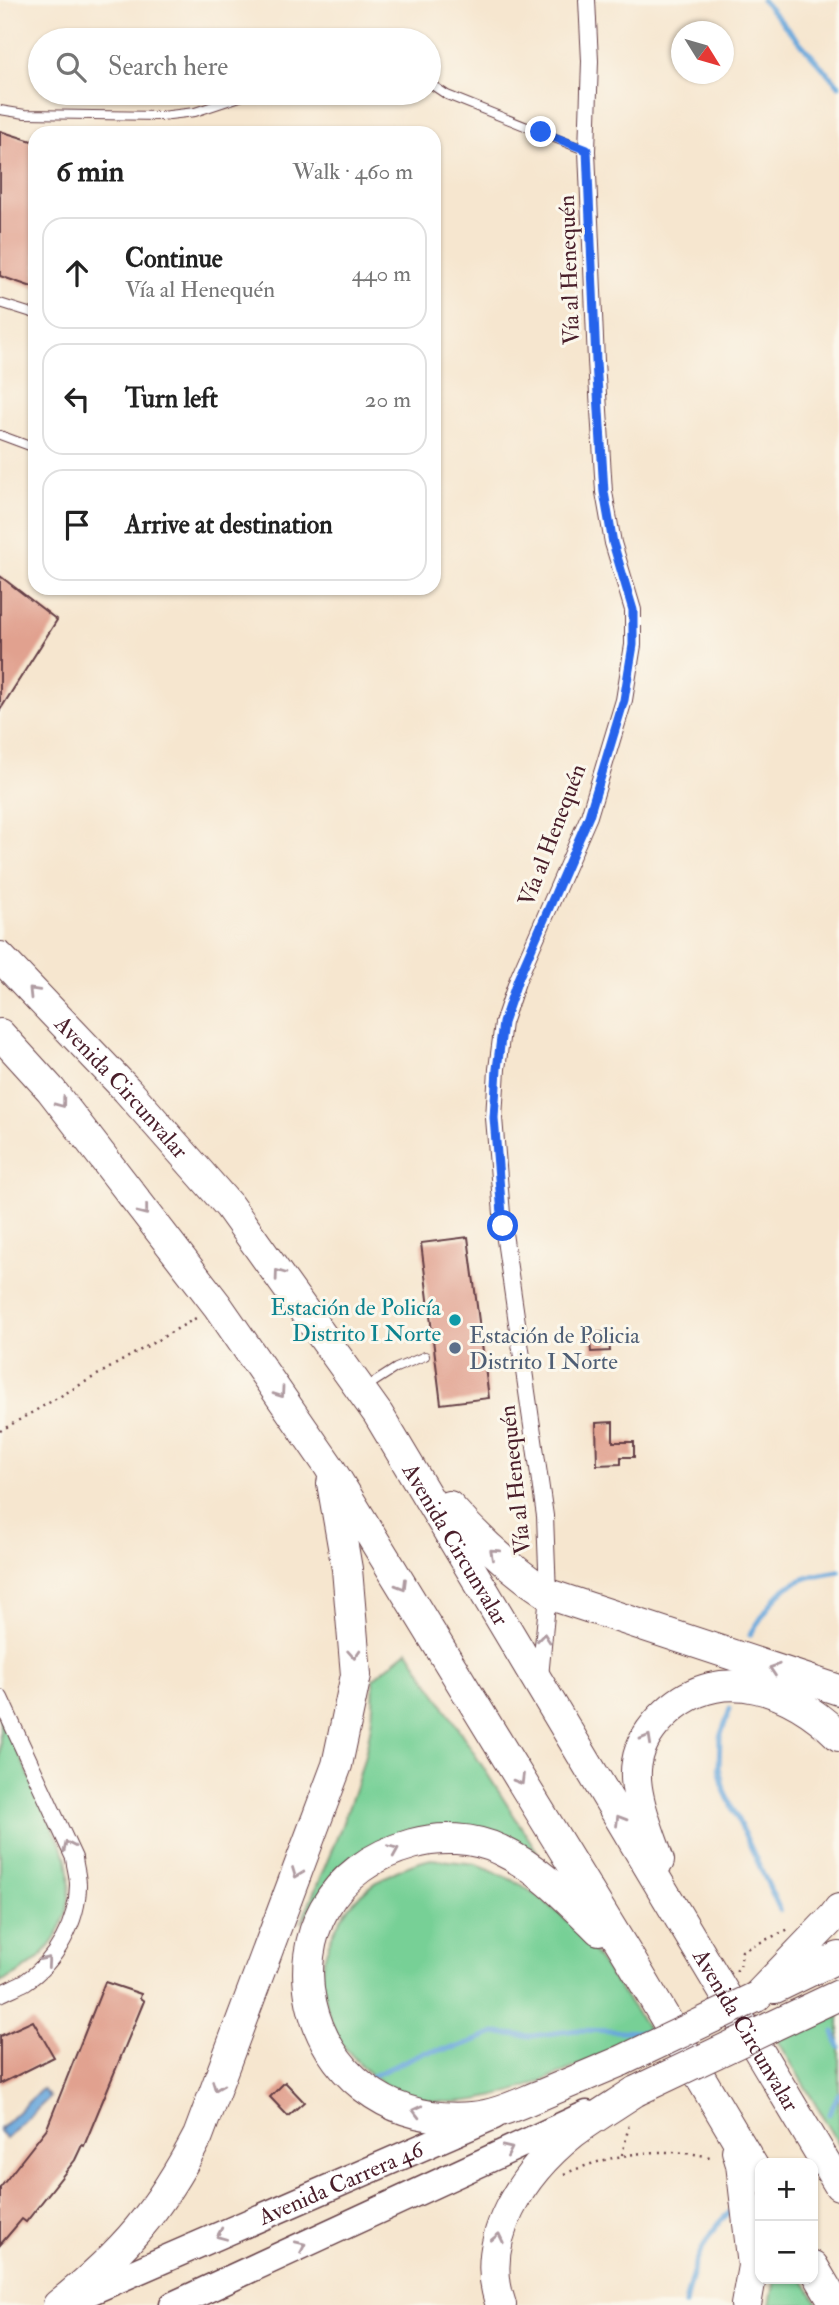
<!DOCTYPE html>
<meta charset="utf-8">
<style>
:root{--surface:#fff;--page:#f2f2f2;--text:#222;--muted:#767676;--line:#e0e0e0}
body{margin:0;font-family:"IM FELL Double Pica",serif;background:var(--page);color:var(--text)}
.controls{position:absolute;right:21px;bottom:21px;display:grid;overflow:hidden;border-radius:14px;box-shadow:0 2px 5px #0004}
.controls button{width:63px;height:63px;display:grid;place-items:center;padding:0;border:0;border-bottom:2px solid var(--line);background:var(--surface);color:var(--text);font:35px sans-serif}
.compass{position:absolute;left:671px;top:21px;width:63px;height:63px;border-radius:50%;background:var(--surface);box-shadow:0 2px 5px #0004;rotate:127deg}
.stop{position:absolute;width:21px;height:21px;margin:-16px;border:5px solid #2563eb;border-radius:50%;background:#fff}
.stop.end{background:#2563eb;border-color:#fff;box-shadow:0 2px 7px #0008}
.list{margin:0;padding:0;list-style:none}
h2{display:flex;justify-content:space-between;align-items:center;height:91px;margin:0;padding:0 28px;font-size:30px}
h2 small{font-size:23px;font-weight:400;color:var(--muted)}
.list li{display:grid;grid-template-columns:46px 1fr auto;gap:21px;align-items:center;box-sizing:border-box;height:112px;margin:0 14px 14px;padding:0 14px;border:2px solid var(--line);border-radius:21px}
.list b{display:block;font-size:26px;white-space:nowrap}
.list p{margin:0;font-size:23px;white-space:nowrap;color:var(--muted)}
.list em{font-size:23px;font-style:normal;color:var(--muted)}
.icon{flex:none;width:38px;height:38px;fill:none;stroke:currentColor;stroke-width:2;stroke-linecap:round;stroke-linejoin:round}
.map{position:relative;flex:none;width:839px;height:2305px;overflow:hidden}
.search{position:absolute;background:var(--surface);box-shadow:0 2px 5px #0004;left:28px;top:28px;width:413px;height:77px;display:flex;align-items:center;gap:18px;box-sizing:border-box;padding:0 24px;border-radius:38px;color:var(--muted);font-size:26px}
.panel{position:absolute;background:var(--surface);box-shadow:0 2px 5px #0004;left:28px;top:126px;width:413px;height:469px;border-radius:21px}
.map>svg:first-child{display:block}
</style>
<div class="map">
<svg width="839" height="2305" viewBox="0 0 839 2305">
<rect width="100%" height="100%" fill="#fbf7ec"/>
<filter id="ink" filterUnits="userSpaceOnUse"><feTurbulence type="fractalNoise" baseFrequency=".0143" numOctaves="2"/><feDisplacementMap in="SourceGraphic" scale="14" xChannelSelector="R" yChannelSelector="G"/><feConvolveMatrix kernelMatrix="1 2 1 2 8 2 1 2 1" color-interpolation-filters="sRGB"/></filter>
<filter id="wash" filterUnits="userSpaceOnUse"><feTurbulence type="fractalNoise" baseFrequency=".00686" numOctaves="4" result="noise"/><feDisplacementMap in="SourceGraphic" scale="28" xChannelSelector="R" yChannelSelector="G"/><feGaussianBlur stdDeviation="1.57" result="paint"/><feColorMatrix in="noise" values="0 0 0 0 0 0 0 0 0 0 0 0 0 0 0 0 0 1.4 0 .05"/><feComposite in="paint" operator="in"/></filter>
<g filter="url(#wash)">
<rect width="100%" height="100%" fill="#f6e6cf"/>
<g fill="#77d096" stroke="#607860" stroke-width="2">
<path d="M408 1650 538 1853C471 1824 400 1810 344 1868 328 1884 315 1905 301 1923 330 1852 379 1756 373 1679Z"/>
<path d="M0 1713 67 1858C78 1917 54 1958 0 1983Z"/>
<path d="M431 1859 476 1864 519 1883 548 1904 578 1930 650 2032C589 2059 513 2104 445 2102 409 2100 380 2088 357 2061 351 2054 344 2048 339 2040 331 2027 327 2010 325 1995 324 1988 322 1981 322 1974 321 1964 326 1953 329 1943 346 1897 385 1870 431 1859Z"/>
<path d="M839 2010V2144L777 2039Z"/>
<path d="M775 2279H803L819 2305H770Z"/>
</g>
<path fill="#69a7db" stroke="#5a6383" stroke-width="2" d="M42 2089 50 2097 6 2139 0 2133V2129Z"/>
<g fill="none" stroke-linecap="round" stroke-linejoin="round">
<g stroke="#69a7db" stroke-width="5">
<path d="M762 0 839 86"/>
<path d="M750 1635C779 1591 783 1579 839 1571"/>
<path d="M730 1709 720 1737 719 1767 724 1790 780 1910"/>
<path d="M834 2032 839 2047"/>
<path d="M371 2077 422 2053 458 2047 495 2033 531 2036 577 2030 650 2032"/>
<path d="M829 2114 839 2094"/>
<path d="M685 2305C692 2268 704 2231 735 2208"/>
</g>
</g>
<g id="blocks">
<g fill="#e1a18f">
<path d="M0 131 35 142V288L0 276Z"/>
<path d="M0 576 57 620 0 710Z"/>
<path d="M468 1237 489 1398 441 1404 421 1243Z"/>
<path d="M608 1332 610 1351 591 1352 589 1333Z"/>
<path d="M613 1422V1442H634V1457H621V1464L597 1465 596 1423Z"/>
<path d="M105 1982 141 1994 140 1998 144 2001 84 2146 82 2145 75 2160 26 2222 22 2219 0 2245V2188L47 2128Z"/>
<path d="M33 2021 54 2057 0 2084V2036Z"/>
<path d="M285 2082 304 2102 288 2116 270 2097Z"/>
</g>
</g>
</g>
<g filter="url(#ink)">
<use href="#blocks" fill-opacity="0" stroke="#643d44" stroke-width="2"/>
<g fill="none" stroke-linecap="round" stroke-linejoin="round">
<g stroke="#643d44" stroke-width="10">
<g id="lane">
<path d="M429 83 447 95 587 151"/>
<path d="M0 110 25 114 161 116 195 112 252 93"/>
<path d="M0 303 35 314"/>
<path d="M0 435 35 448"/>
<path d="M365 1388 396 1368 425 1356"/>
</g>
</g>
<g stroke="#643d44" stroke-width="18">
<g id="street">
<path d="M540 1677 548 1594 545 1516 503 1226 494 1118 497 1069 503 1023 518 979 589 816 624 700 633 645V610L613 543 604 492 596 361 587 151 590 61 587 0"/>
<path d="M0 1698 74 1858C75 1867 78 1876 78 1885 78 1921 56 1962 25 1982 17 1986 8 1990 0 1994"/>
</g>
</g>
<g stroke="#643d44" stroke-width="29">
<g id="primary">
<path id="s1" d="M71 2300 494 2116"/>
<path d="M173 2305 587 2114"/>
</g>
</g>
<g stroke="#643d44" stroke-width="32">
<g id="highway">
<path id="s2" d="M0 957 127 1090 229 1206 378 1414 839 2185"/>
<path d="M0 1034 51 1090 217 1305 328 1465 632 1962 760 2178"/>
<path d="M449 1506C479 1540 510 1569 548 1594L839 1690"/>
<path d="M659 1861C650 1833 631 1791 637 1762 640 1743 653 1725 667 1712 722 1661 793 1691 839 1736"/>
<path d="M599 1930C569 1900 539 1868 500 1850 474 1837 439 1836 412 1844 241 1891 295 2132 472 2117 497 2115 520 2103 543 2094 569 2083 595 2072 621 2061"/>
<path d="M775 1988 839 1957"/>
<path d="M756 1997 833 1917 839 1909"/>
<path d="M771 2027 839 1995"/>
<path d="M737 2151 741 2164 753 2266 746 2305"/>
<path d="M813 2266 836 2305"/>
<path d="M58 2305C124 2252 159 2211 198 2136L337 1765 356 1675 347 1569 332 1483"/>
<path d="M501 2305C477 2239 523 2173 573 2133 593 2118 615 2105 636 2091"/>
</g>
</g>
<g stroke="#643d44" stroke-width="2.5" stroke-dasharray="2 5" stroke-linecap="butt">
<path d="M0 1431 196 1318"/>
<path d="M736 1971 740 1968 742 1951 789 1929"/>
<path d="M622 2155 629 2125"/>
<path d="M564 2174C612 2154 662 2145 714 2158"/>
</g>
<use href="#lane" stroke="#fff" stroke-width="8"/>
<use href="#street" stroke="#fff" stroke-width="16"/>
<use href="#primary" stroke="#fff" stroke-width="26"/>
<use href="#highway" stroke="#fff" stroke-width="30"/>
<g stroke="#643d44" stroke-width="32" stroke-linecap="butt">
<g id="highway-bridge">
<path d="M621 2061 756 1997"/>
<path d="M636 2091 771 2027"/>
</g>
</g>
<use href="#highway-bridge" stroke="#fff" stroke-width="30"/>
</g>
<defs><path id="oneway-chevron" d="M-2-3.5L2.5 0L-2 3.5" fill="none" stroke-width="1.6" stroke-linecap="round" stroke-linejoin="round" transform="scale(1.75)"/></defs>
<g stroke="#ae9aa0">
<use href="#oneway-chevron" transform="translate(33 992) rotate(-134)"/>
<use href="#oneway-chevron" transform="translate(61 1103) rotate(53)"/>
<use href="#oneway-chevron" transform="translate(144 1211) rotate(52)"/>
<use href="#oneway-chevron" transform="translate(279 1274) rotate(-126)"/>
<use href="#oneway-chevron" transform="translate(280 1393) rotate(55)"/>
<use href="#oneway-chevron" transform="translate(494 1553) rotate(-138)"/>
<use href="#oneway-chevron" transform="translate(402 1585) rotate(59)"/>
<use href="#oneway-chevron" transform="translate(544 1638) rotate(-84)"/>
<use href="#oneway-chevron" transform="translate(354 1654) rotate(86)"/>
<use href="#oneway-chevron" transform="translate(774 1669) rotate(-162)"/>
<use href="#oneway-chevron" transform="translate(647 1739) rotate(-61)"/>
<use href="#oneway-chevron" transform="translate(520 1780) rotate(59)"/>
<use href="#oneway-chevron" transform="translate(620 1820) rotate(-121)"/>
<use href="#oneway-chevron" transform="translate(68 1846) rotate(-115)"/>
<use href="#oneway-chevron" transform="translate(394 1850) rotate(-23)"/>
<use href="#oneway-chevron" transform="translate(297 1873) rotate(111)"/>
<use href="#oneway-chevron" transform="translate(46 1961) rotate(-49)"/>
<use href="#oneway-chevron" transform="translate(217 2086) rotate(111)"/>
<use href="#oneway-chevron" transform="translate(417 2111) rotate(-166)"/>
<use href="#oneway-chevron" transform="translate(508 2150) rotate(-25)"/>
<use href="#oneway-chevron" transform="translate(221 2235) rotate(157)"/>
<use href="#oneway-chevron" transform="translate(498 2238) rotate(-78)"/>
<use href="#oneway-chevron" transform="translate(301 2246) rotate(-25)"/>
</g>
</g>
<g fill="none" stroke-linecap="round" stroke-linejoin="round" filter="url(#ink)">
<path stroke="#2563eb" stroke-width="9" d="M503 1226 494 1118 497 1069 503 1023 518 979 589 816 624 700 633 645V610L613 543 604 492 596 361 587 150 541 132"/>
</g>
<circle fill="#0f9aa8" stroke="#fbf7ec" stroke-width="2.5" cx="455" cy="1320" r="7"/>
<circle fill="#5c6f8a" stroke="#fbf7ec" stroke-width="2.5" cx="455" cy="1348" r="7"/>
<g text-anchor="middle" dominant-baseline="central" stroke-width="6" stroke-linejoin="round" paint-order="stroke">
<g font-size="23" fill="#4a1f2b" stroke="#fbf7ec">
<text transform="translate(569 270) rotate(-92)">Vía al Henequén</text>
<text transform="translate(552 835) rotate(-69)">Vía al Henequén</text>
<text stroke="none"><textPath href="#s2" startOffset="178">Avenida Circunvalar</textPath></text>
<text transform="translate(515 1480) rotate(-96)">Vía al Henequén</text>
<text stroke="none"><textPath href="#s2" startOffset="746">Avenida Circunvalar</textPath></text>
<text stroke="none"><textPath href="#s2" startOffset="1312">Avenida Circunvalar</textPath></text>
<text stroke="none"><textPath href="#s1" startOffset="294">Avenida Carrera 46</textPath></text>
</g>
<g font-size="23" fill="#0d838f" stroke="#fbf7ec" text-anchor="end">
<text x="441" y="1307">Estación de Policía<tspan x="441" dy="26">Distrito I Norte</tspan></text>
</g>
<g font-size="23" fill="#4e5e75" stroke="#fbf7ec" text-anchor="start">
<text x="469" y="1335">Estación de Policia<tspan x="469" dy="26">Distrito I Norte</tspan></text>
</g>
</g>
</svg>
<div class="controls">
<button>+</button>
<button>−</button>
</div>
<svg class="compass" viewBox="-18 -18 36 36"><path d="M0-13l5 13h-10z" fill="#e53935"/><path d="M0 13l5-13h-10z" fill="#767676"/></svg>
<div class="stop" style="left:503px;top:1226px"></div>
<div class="stop end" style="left:541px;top:132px"></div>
<div class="search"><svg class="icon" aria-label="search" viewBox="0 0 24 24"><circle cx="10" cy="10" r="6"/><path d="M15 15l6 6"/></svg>Search here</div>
<section class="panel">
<h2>6 min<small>Walk · 460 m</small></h2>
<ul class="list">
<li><svg class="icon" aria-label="ahead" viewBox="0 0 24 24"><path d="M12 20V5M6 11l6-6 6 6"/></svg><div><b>Continue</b><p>Vía al Henequén</p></div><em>440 m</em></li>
<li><svg class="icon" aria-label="left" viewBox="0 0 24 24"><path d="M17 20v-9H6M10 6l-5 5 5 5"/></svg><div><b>Turn left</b></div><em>20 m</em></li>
<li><svg class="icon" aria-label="arrive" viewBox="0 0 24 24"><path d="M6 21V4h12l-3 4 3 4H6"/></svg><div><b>Arrive at destination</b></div></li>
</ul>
</section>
</div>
